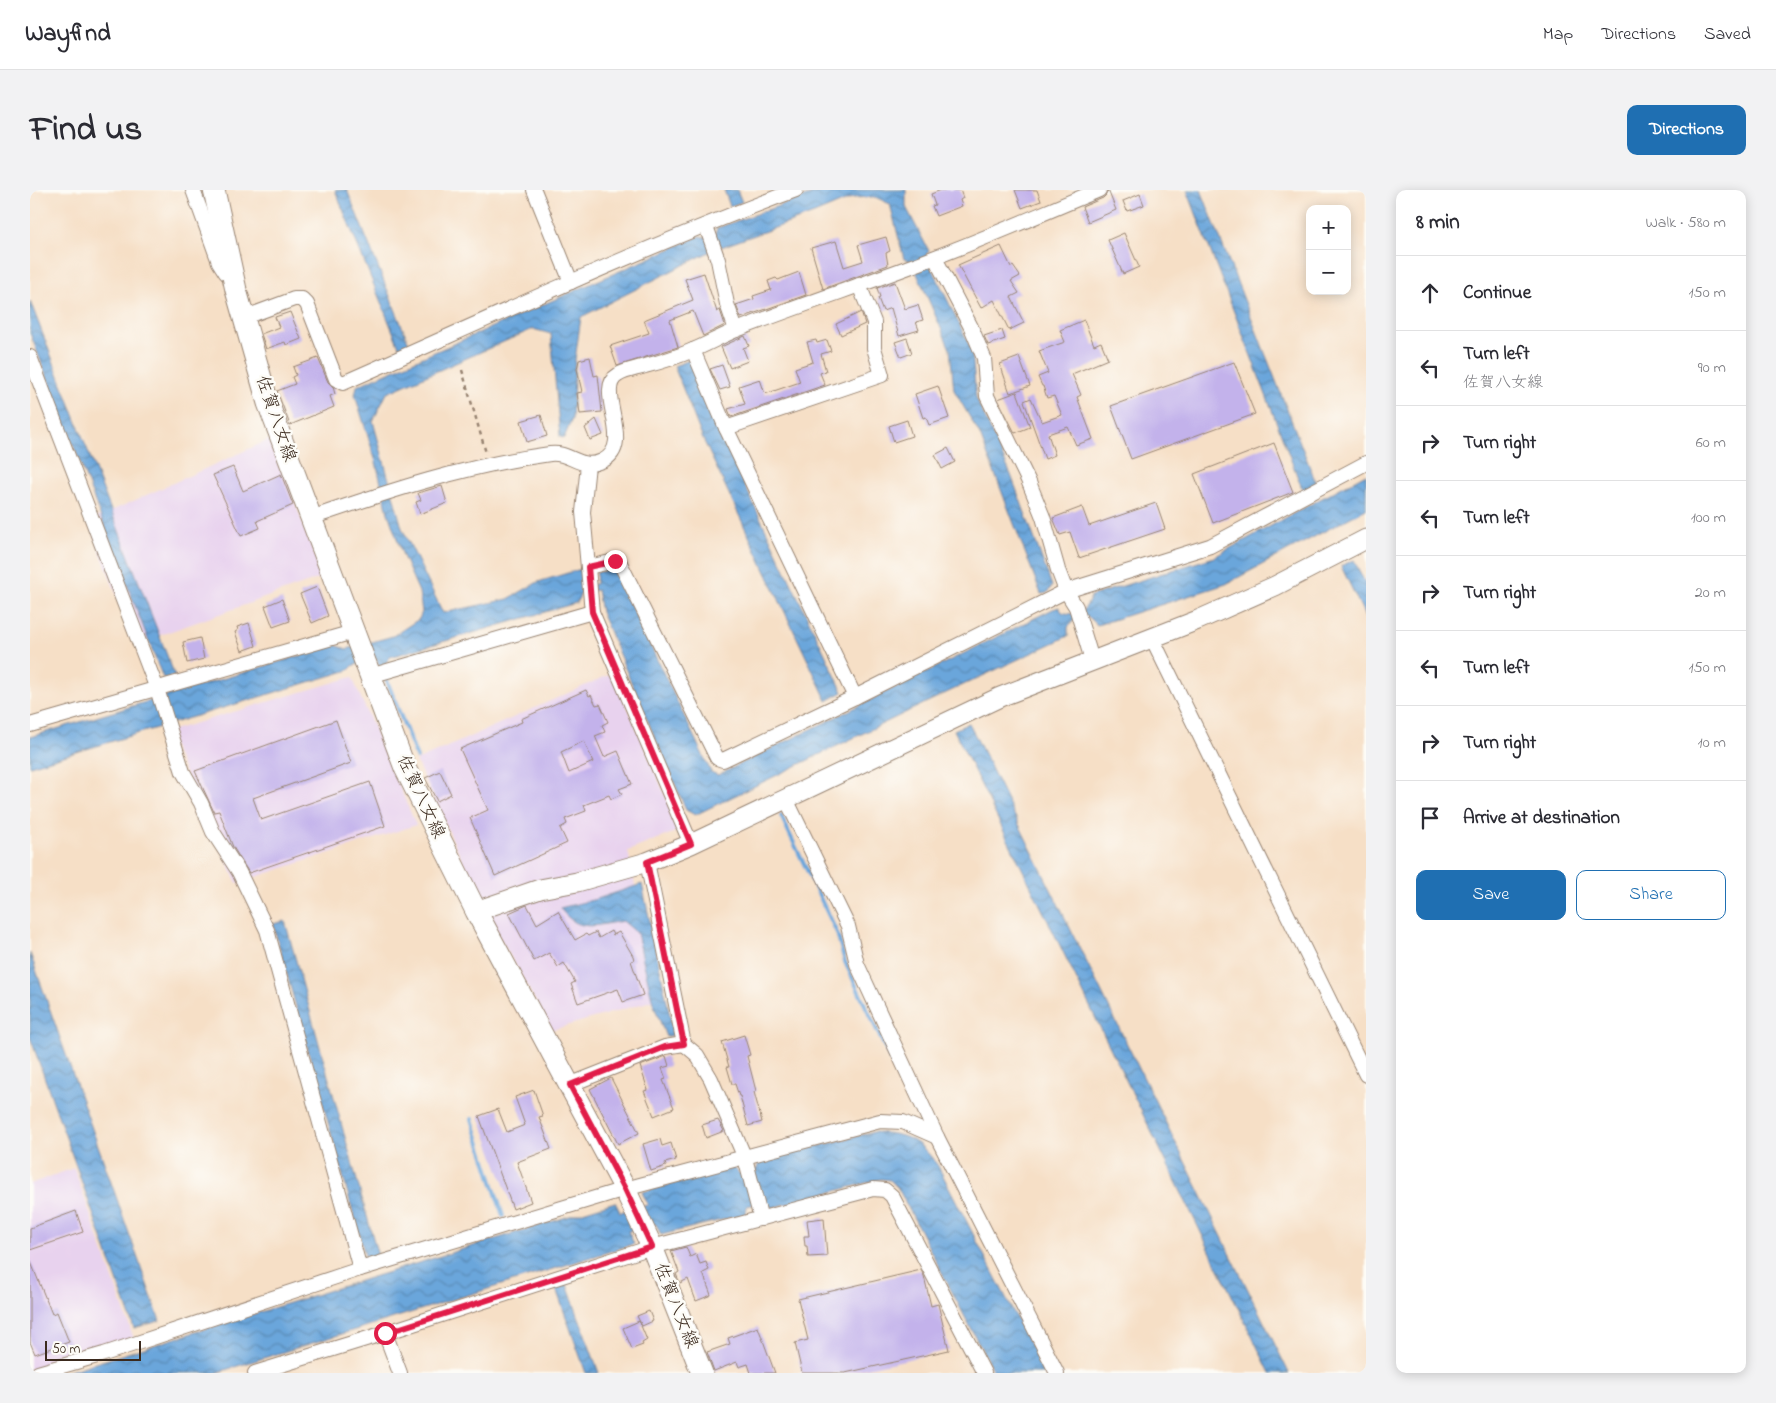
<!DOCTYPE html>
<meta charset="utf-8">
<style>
:root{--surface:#fff;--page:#f2f2f3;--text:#2b2b33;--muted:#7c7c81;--line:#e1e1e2;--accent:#1f6fb2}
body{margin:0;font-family:"Indie Flower","Klee One",sans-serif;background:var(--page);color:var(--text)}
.controls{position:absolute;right:15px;top:15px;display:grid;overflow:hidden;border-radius:10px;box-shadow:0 2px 12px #0003}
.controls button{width:45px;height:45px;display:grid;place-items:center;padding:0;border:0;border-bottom:1px solid var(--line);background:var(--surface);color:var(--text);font:25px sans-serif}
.scale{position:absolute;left:15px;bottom:12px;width:96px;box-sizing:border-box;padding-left:5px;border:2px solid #3b2a1e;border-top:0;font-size:14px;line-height:18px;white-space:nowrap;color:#3b2a1e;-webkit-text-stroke:4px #fdfcf7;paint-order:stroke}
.stop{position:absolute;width:15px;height:15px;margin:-11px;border:4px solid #e11d48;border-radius:50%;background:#fff}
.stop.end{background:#e11d48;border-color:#fff;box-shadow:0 1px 5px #0008}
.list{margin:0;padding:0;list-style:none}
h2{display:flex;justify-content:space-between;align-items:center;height:65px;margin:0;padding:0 20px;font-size:21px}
h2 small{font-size:16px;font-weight:400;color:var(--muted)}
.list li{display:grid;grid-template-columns:32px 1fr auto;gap:15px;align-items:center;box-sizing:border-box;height:75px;padding:0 20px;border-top:1px solid var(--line)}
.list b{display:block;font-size:19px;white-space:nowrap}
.list p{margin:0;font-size:16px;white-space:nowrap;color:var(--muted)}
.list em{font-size:16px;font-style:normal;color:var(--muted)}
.actions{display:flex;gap:10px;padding:15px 20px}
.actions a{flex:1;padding:11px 0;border:1px solid var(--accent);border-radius:10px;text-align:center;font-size:18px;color:var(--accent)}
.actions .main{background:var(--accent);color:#fff}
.icon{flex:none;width:28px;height:28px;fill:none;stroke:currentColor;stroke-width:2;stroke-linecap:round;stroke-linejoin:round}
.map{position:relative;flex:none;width:1336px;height:1183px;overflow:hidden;border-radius:10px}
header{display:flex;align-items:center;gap:30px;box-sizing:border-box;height:70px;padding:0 25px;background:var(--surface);border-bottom:1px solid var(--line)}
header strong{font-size:24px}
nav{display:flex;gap:28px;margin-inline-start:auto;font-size:18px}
.intro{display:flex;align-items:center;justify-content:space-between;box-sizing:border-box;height:120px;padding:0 30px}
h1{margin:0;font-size:35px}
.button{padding:12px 22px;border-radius:10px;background:var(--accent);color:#fff;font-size:18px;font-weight:700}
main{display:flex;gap:30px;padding:0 30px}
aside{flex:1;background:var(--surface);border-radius:10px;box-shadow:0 2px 12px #0003}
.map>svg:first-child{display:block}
</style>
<header>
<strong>Wayfind</strong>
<nav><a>Map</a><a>Directions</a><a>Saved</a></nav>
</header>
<div class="intro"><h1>Find us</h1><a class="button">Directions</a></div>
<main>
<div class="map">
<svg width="1336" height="1183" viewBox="0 0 1336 1183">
<defs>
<pattern id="water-waves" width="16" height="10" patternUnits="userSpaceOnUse" patternTransform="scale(1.25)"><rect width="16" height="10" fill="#6aa6db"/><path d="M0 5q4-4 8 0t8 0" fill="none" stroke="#5887b1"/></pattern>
</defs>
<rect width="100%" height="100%" fill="#fdfcf7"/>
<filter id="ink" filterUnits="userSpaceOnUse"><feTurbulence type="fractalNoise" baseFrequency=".02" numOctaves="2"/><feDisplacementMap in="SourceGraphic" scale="10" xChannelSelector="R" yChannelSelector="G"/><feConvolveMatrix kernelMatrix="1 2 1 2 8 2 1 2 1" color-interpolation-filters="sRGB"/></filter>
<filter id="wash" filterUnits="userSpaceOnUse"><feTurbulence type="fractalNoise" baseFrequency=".0096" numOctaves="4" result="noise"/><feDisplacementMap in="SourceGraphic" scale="20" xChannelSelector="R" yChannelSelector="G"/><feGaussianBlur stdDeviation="1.12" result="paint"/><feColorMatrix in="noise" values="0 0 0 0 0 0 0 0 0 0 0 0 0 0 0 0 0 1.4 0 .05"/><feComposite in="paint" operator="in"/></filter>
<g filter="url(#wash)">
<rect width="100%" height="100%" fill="#f6dfc6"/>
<g fill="#e8d2ee">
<path d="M241 249 293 387 105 454 59 331Z"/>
<path d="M583 483 650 640 598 661 628 809 522 840 462 734 386 571Z"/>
<path d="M322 487 386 635 207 693 136 542Z"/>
<path d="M44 978 104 1149 0 1180V994Z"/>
</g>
<g fill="url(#water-waves)" stroke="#52687c">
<path d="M305 0H317L380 156 370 159Z"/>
<path d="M694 0H707L712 12 700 16Z"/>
<path d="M793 0H876V17L899 61 896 65 942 161 946 208 981 285 1022 396 1017 403 1011 404 950 245 924 200 920 159 882 72 874 69 860 14 845 7 822 8 784 24 691 57 687 49 681 61 551 127 545 170 542 229 534 248 530 247 521 144 503 139 357 203 343 231 372 338 413 423 478 409 508 392 551 379 552 395 566 394 567 382 582 380 586 384 681 582 688 585 814 523 1023 419 1029 417 1032 422C1048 427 1056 421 1061 406L1184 367 1336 284V319L1196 394 1067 435 1061 429 1056 427 1043 431 1038 437V446L914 504 665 625 656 620 571 422 567 400 552 402 546 413 360 467 356 473 349 476 346 469 324 475 319 480 0 576V547L305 455 317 459 363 446 389 429 392 422 389 402 373 366 358 323 346 272 325 205 327 196 670 46 676 48 685 44 687 38Z"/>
<path d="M1157 0H1171L1286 293 1273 301Z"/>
<path d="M0 111 145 486 133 488 0 143Z"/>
<path d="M660 170 689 241 813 502 797 511 672 247 644 176Z"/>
<path d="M1324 370 1336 395V428L1311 376Z"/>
<path d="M939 533 1259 1183H1240L924 540Z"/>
<path d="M612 694 644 845 636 847 623 813 607 743 593 731C565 735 549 744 530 718L567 709Z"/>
<path d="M255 731 348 1066 336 1069 243 734Z"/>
<path d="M0 763 130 1131H129L104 1138 0 847Z"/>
<path d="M843 942C877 944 888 948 908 976L1015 1183H964L868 998 860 990 851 989 741 1018 735 1012 717 1016 716 1024 631 1045 626 1034 598 1041 604 1054 185 1183H33L585 1012 590 1022 618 1015 612 1002 704 978 710 984 727 979 729 971Z"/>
<path d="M536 1092 569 1183H556L525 1096Z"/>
</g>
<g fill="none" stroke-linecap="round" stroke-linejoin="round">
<g stroke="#6aa6db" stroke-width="4">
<path d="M356 488 387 568"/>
<path d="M751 626 807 743 815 772 880 911"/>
<path d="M442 929 473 1026"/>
</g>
</g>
<g id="blocks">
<g fill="#c3b2eb" fill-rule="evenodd">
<path d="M911 0H930L933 8 930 10 932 16 906 26 902 16 905 15 901 4Z"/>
<path d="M985 0H1007L1011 11 992 18Z"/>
<path d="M1078 0 1086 20 1058 32 1052 17 1073 8 1076 5Z"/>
<path d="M1110 4 1114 15 1097 21 1093 11Z"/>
<path d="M1094 43 1109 77 1093 84 1078 50Z"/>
<path d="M856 47 860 61 856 63 858 75 793 99 781 58 806 51 814 77 833 71 828 55Z"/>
<path d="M971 56 981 77 983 76 990 86 981 91 989 103 981 107 994 133 979 140 964 110 951 118 928 75Z"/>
<path d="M769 82 776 105 711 128 706 115 724 109 723 106 741 100 738 91 746 88 748 90Z"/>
<path d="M674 83 687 122 690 120 695 135 673 146 663 121 640 130 648 157 587 176 580 156 619 143 614 130 663 110 655 89Z"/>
<path d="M865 92 875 119 888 115 893 130 886 132 889 140 869 146 861 118 853 121 848 108 850 107 847 98Z"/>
<path d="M260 122 271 149 256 155 255 152 236 159 231 144 249 137 245 127Z"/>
<path d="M831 122 835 134 811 145 806 134Z"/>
<path d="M1054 130 1064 155 1071 152 1078 169 1042 184 1051 205 1047 207 1063 249 1046 255 1038 237 1018 244 1025 265 1015 269 994 211 1001 208 1012 232 1032 225 1024 206 1017 208 1013 196H1012L1008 187 1018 183 1009 161 1035 152 1030 140Z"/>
<path d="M972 140 975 149 958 155 954 146Z"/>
<path d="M715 146 719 156 713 158 718 171 700 178 691 157Z"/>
<path d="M877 148 882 163 871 167 865 152Z"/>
<path d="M786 150 787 153 797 150 801 161 791 164 796 181 790 183 795 195 701 227 698 219 715 214 709 196 730 189 735 204 770 192 765 178 783 172 777 152Z"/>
<path d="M560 167 564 186 568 185 572 222 550 224 547 203 552 202 547 179 549 170Z"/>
<path d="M989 167 1000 196 980 203 970 174Z"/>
<path d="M288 168 298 192 303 197 305 204 300 206 304 217 260 235 247 201 265 194 262 187 266 185 263 177Z"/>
<path d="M1204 172 1225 224 1101 269 1081 216Z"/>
<path d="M692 175 700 197 690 200 680 179Z"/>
<path d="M908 196 919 228 899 235 896 227 893 228 885 204Z"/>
<path d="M987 202 1000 237 985 243 968 209Z"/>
<path d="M511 225 517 246 497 252 491 231Z"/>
<path d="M566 229 573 245 560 250 555 238Z"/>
<path d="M877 230 882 246 864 252 859 236Z"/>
<path d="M1244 253 1263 302 1183 333 1164 284Z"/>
<path d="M918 258 925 272 912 279 905 265Z"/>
<path d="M203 277 213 301 251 284 263 315 227 331 230 338 211 346 183 285Z"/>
<path d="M412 296 417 313 390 324 386 312 391 310 388 303Z"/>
<path d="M1126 313 1135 339 1049 368 1040 342 1030 345 1023 328 1052 317 1059 336Z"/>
<path d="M287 397 298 426 282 433 270 404Z"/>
<path d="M252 409 260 431 243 437 235 416Z"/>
<path d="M219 433 226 456 212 461 205 442 208 440 207 437Z"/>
<path d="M170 448 174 469 157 473 153 452Z"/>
<path d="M556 500 559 506 561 505 566 515 570 514 578 532 572 535 575 542 565 546 574 567 588 561 602 594 589 599 592 604 581 609 579 605 554 615 556 621 535 629 537 634 530 638 537 653 465 686 440 628 458 620 430 559 492 532 491 529ZM554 551 563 572 539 583 531 562Z"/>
<path d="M306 530 321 573 223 608 231 630 340 592 355 636 219 683 203 657 189 621 184 622 165 581Z"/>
<path d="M410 581 421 604 407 611 395 588Z"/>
<path d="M497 715 507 734 528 721 545 750 556 744 558 746 566 742 569 748 581 741 583 745 589 742 603 766 604 770 601 771 613 805 593 812 588 799 548 813 541 794 545 792 534 773 528 777 519 763 504 771 479 723Z"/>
<path d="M714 845 720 865 717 866 726 901 724 902 732 932 718 936 710 906H709L705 894H702L697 877H699L692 852Z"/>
<path d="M636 866 639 876 632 878 636 889 633 890 644 918 624 926 614 901 618 900 610 876Z"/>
<path d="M581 888 609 943 588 954 560 899Z"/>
<path d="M504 900 513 926 509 927 521 959 487 972 501 1012 483 1019 449 926 468 919 477 942 495 935 485 907Z"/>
<path d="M688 930 694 941 676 948 672 935Z"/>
<path d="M630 949 632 956 641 953 646 970 635 973 636 976 621 981 613 954Z"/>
<path d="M46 1021 53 1042 0 1060V1038Z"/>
<path d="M794 1028 797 1066 778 1067 777 1056H775L774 1046H779L777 1030Z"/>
<path d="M656 1057 660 1067 666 1064 670 1074 676 1072 679 1080 673 1083 681 1105 666 1111 658 1089 650 1093 646 1084 649 1082 641 1061Z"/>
<path d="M0 1070 22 1124 27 1122 39 1152 5 1164 0 1152Z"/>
<path d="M891 1080 894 1086 901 1116 908 1114 919 1160 815 1183H772L765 1153 778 1150 768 1109Z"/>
<path d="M619 1121 623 1131 612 1136 607 1126Z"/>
<path d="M609 1131 617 1150 612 1153 613 1155 602 1159 593 1138Z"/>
<path d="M728 1137 745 1183H721L718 1174 709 1177 707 1172 684 1181 677 1162 700 1154 698 1148Z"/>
</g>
</g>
</g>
<g filter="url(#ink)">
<use href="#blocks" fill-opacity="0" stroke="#988472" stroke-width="1"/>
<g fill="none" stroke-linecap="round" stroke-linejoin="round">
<g stroke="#988472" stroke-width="16">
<g id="street">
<path d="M163 0 189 72 196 83"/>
<path d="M504 0 541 92"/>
<path d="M676 36 688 70 697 114 706 140"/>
<path d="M905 68 941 137 954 168 957 206 998 290 1013 327 1028 380 1036 401 1046 417 1062 470"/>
<path d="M213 128 264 109H272L277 114 306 189 313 193C463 127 612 57 766 0"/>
<path d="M663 160 696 238 825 507 1036 401 1180 356 1336 273"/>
<path d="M0 167 127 499 153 582 171 613 183 642 209 682 237 740 330 1079"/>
<path d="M696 238 852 185 844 158V132L829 95"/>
<path d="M558 275 553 322 562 422 661 654"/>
<path d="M281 328C359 301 438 275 520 264 540 261 550 281 572 271 607 255 563 199 588 185 596 180 606 179 615 176 631 172 647 167 663 160 678 154 693 145 709 139 773 114 838 93 903 68 959 47 1013 23 1069 0"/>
<path d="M558 377 585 371 590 373 687 568 693 570 825 507"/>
<path d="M1122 448 1336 885"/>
<path d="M340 486 562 422"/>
<path d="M0 535 323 442"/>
<path d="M756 609 818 736 827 774 907 947 1027 1183"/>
<path d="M617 672 654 854 667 865 681 889 715 968 731 1029"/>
<path d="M539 895 635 857 654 854"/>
<path d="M355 1143 370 1183"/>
<path d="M8 1183 74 1164 330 1079 595 999 850 931 873 932 907 947"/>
<path d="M225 1183 355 1143 622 1057 843 999 855 1000 862 1006 954 1183"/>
</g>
</g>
<g stroke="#988472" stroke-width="21">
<path id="secondary" d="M446 721 510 699 547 692 617 672 661 654 970 507 1168 430 1245 396 1336 349"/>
</g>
<g stroke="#988472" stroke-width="23">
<path id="primary" d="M184 0 206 100 238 213 375 578 446 721 595 999 622 1057 672 1183"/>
</g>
<path stroke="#988472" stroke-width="2.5" stroke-dasharray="4 4" stroke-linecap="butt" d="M432 180 456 263"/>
<use href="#street" stroke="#fff" stroke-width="14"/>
<use href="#secondary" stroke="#fff" stroke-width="19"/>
<use href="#primary" stroke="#fff" stroke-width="21"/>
</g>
</g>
<g fill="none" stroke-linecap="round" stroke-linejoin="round" filter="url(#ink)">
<path stroke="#e11d48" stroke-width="6" d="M355 1143 622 1057 595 999 540 895 635 857 654 854 617 672 661 654 562 422 558 377 585 371"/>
</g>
<g text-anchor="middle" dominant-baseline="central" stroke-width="5" stroke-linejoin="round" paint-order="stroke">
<g font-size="18" fill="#3b2a1e" stroke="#fdfcf7">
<text transform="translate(245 229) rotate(71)">佐賀八女線</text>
<text transform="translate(390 607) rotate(65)">佐賀八女線</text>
<text transform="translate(645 1116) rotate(68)">佐賀八女線</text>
</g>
</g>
</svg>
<div class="controls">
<button>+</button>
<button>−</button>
</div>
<div class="scale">50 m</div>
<div class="stop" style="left:355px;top:1143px"></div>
<div class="stop end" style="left:585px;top:371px"></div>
</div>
<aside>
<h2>8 min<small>Walk · 580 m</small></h2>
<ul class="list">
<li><svg class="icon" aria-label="ahead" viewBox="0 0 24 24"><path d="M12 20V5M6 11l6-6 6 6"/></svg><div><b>Continue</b></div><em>150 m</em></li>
<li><svg class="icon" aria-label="left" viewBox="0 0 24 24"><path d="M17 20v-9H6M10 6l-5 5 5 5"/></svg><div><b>Turn left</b><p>佐賀八女線</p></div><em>90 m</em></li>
<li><svg class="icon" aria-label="right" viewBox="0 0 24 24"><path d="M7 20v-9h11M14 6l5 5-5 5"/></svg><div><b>Turn right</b></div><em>60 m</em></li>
<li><svg class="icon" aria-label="left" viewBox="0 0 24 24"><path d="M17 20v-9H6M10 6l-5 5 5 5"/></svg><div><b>Turn left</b></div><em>100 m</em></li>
<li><svg class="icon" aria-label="right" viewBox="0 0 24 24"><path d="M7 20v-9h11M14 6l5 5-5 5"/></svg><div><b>Turn right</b></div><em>20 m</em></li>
<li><svg class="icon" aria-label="left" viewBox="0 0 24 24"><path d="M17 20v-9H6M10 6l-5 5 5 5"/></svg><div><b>Turn left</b></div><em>150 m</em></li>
<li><svg class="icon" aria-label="right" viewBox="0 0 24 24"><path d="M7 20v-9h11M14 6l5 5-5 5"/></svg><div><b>Turn right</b></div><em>10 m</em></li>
<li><svg class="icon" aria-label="arrive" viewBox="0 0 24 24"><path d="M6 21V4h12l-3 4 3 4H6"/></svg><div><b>Arrive at destination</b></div></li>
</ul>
<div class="actions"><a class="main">Save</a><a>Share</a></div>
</aside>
</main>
